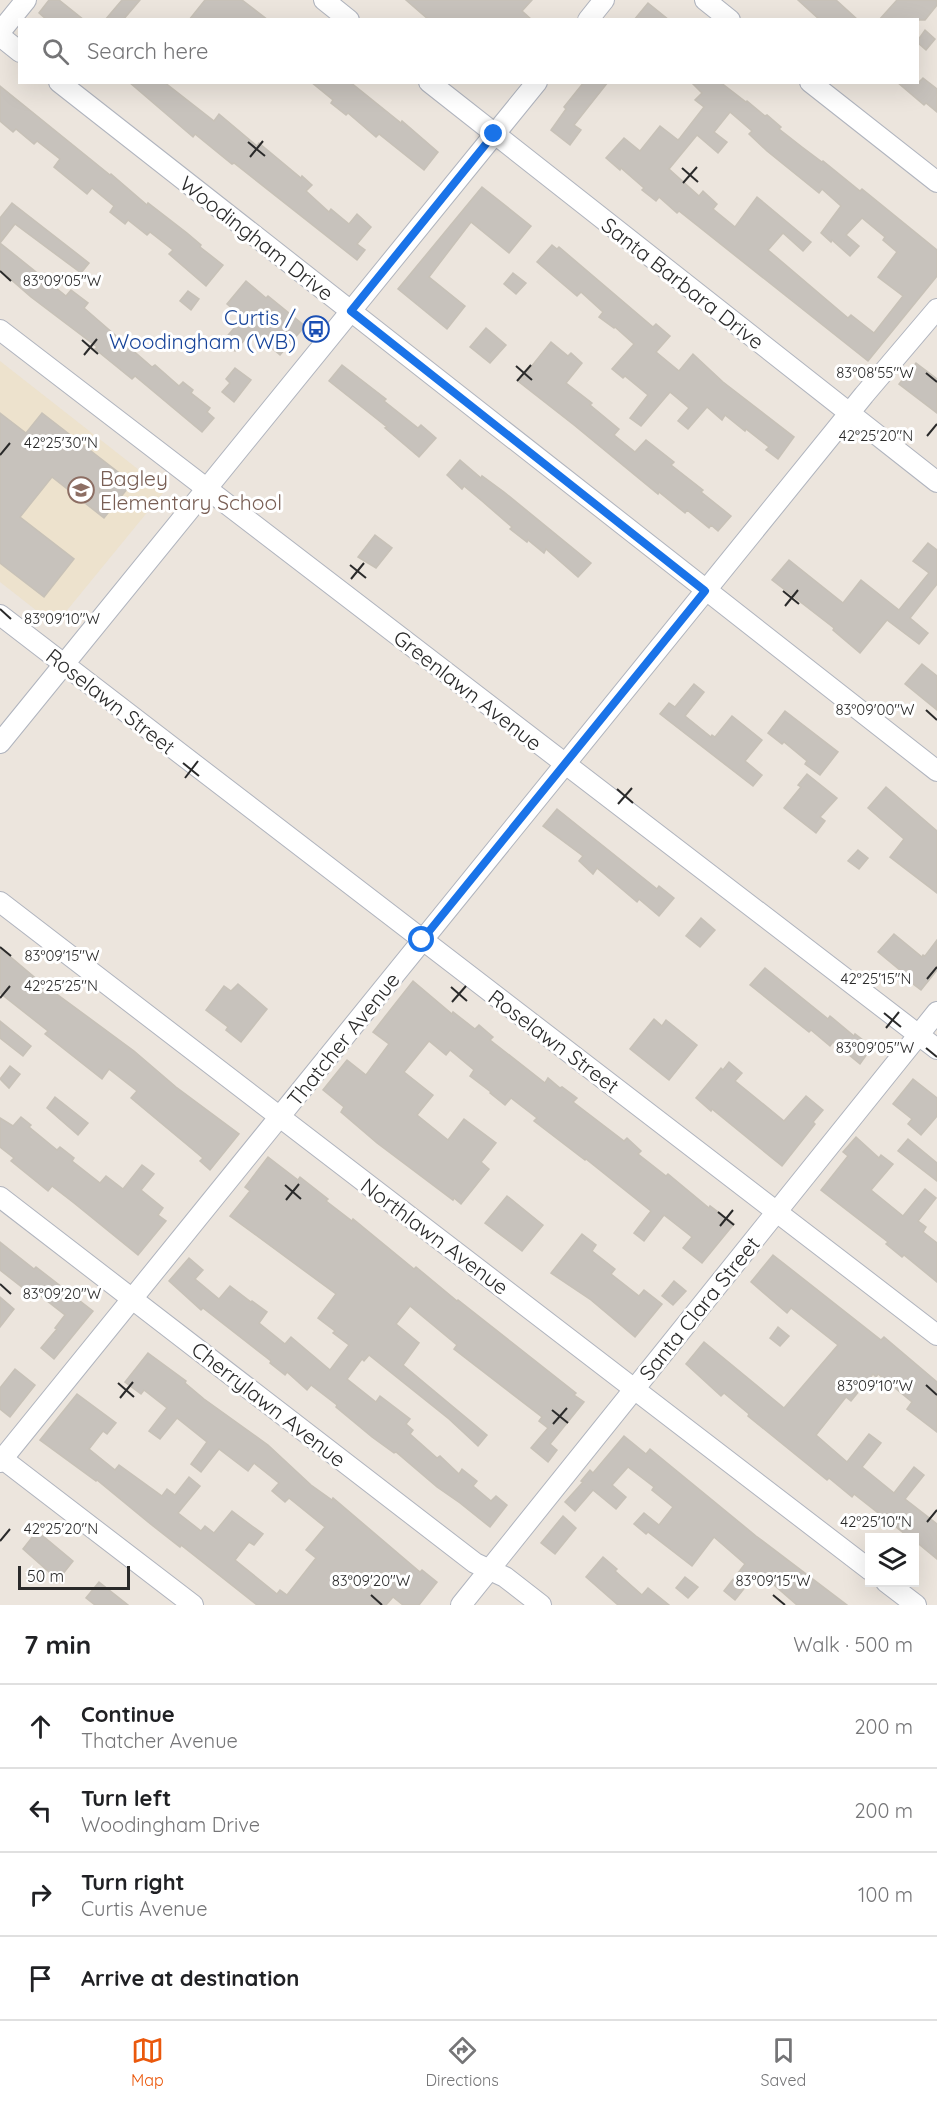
<!DOCTYPE html>
<meta charset="utf-8">
<style>
:root{--surface:#fff;--page:#f2f2f2;--text:#202124;--muted:#757577;--line:#e0e0e0;--accent:#ea580c}
body{margin:0;font-family:Quicksand,sans-serif;background:var(--page);color:var(--text)}
.controls{position:absolute;right:18px;bottom:18px;display:grid;overflow:hidden;border-radius:0px;box-shadow:0 6px 24px #0002}
.controls button{width:54px;height:54px;display:grid;place-items:center;padding:0;border:0;border-bottom:2px solid var(--line);background:var(--surface);color:var(--text);font:30px sans-serif}
.scale{position:absolute;left:18px;bottom:15px;width:112px;box-sizing:border-box;padding-left:6px;border:3px solid #2a2a2a;border-top:0;font-size:16px;line-height:21px;white-space:nowrap;color:#2a2a2a;-webkit-text-stroke:4px #fff;paint-order:stroke}
.stop{position:absolute;width:18px;height:18px;margin:-14px;border:4px solid #1a73e8;border-radius:50%;background:#fff}
.stop.end{background:#1a73e8;border-color:#fff;box-shadow:0 2px 6px #0008}
.list{margin:0;padding:0;list-style:none}
h2{display:flex;justify-content:space-between;align-items:center;height:78px;margin:0;padding:0 24px;font-size:26px}
h2 small{font-size:20px;font-weight:400;color:var(--muted)}
.list li{display:grid;grid-template-columns:39px 1fr auto;gap:18px;align-items:center;box-sizing:border-box;height:84px;padding:0 24px;border-top:2px solid var(--line)}
.list b{display:block;font-size:22px;white-space:nowrap}
.list p{margin:0;font-size:20px;white-space:nowrap;color:var(--muted)}
.list em{font-size:20px;font-style:normal;color:var(--muted)}
.icon{flex:none;width:33px;height:33px;fill:none;stroke:currentColor;stroke-width:2;stroke-linecap:round;stroke-linejoin:round}
.map{position:relative;flex:none;width:937px;height:1605px;overflow:hidden}
.search{position:absolute;background:var(--surface);box-shadow:0 6px 24px #0002;left:18px;right:18px;top:18px;height:66px;display:flex;align-items:center;gap:15px;box-sizing:border-box;padding:0 21px;border-radius:0px;color:var(--muted);font-size:22px}
.sheet{height:414px;background:var(--surface)}
nav{display:flex;justify-content:space-around;align-items:center;box-sizing:border-box;height:84px;border-top:2px solid var(--line);background:var(--surface);font-size:16px;color:var(--muted)}
nav a{display:grid;justify-items:center;gap:3px}
nav .on{color:var(--accent)}
.map>svg:first-child{display:block}
</style>
<div class="map">
<svg width="937" height="1605" viewBox="0 0 937 1605">
<rect width="100%" height="100%" fill="#ece5dd"/>
<path fill="#ede2cd" d="M0 361 162 488 163 493 55 625 0 582Z"/>
<g fill="#c7c2bc" stroke="#c7c1b7" stroke-width="1.5" fill-rule="evenodd">
<path d="M49 0H59L84 20H47L39 13Z"/>
<path d="M122 0H140L123 20H105Z"/>
<path d="M205 0H242L268 20H189Z"/>
<path d="M406 0H532L522 11 532 20H429Z"/>
<path d="M798 0H836L858 20H820Z"/>
<path d="M897 0H937V5L925 20H879Z"/>
<path d="M648 3 669 20H634Z"/>
<path d="M925 30 935 39 926 50 918 43V40Z"/>
<path d="M923 78 937 89V112L926 103 924 105 897 82H919Z"/>
<path d="M129 82H164L214 121 219 114 257 146 259 143 301 178 302 176 312 185 306 191 329 212 331 209 349 224 357 214 371 227 357 244 365 250 357 260 234 163 232 164 195 134 193 137Z"/>
<path d="M311 82H350L401 123 402 121 438 152 424 170 379 134 376 137 348 113 346 115 331 103 333 100Z"/>
<path d="M584 82H608L574 125 581 130 570 145 551 130 566 109 564 107Z"/>
<path d="M691 82H720L746 102 747 101 765 116 767 115 781 127 779 129 802 147 822 162 823 161 860 191 862 189 937 250V276L868 361 679 211 677 213 659 197 656 201 642 190 644 188 621 168 620 170 606 158 624 138 640 151 660 126 678 140 680 138 704 107 695 100 702 93ZM730 112 752 131 749 134 767 151 819 193 822 189 841 206 821 233 831 242 832 240 850 256 859 246 846 235 862 218 885 237 883 240 897 252 878 277 903 296 874 333 851 315 848 318 768 250 783 233 803 251 811 242 757 197 735 227 713 209 717 204 703 191 699 196 669 169 697 135 718 153 727 142 714 132Z"/>
<path d="M0 86 110 175 111 174 147 205 148 203 187 233 201 245 200 247 223 265 206 286 169 254 173 250 150 232 147 235 128 220 125 224 110 212 114 206 92 188 87 194 54 167 60 159 37 141 34 144 16 129 13 132 0 121Z"/>
<path d="M482 187 531 226 509 253 471 222 429 277 465 306 447 329 398 289Z"/>
<path d="M12 203 89 263 81 273 15 224 0 243 66 296 71 290 88 303 84 308 152 367 155 365 179 386 183 382 193 390 191 393 210 408 207 412 214 418 202 432 135 376 132 379 95 349 97 347 31 297 0 270V218Z"/>
<path d="M552 245 557 249 559 247 653 327 656 324 670 336 656 352 679 371 693 354 723 382 794 437 778 459 766 450 769 447 746 429 745 431 725 415 722 420 707 407 688 429 678 421 689 408 670 392 641 426 630 418 648 395 625 376 623 378 612 369 634 344 615 327 614 328 599 317 603 312 581 292 577 296 537 262Z"/>
<path d="M513 273 526 283 516 294 504 284Z"/>
<path d="M246 281 266 298 268 296 305 326 280 355 252 331 235 351 223 341 243 318 227 304Z"/>
<path d="M188 291 199 299 191 310 180 301Z"/>
<path d="M486 328 506 345 490 363 470 347Z"/>
<path d="M551 342 568 356 571 353 582 363 566 383 592 403 590 405 619 429 614 435 635 452 646 440 674 462 671 465 703 490 701 492 731 516 718 531 711 525 709 528 687 510 685 513 659 492 658 494 574 425 519 382Z"/>
<path d="M916 363 937 379V413L899 384Z"/>
<path d="M342 365 386 399 384 401 418 428 421 425 436 438 419 457 385 428 387 427 329 381Z"/>
<path d="M235 368 251 380 234 402 222 392 230 383 226 379Z"/>
<path d="M0 413 26 433 42 413 132 483 104 518 52 477 20 517 74 559 44 597 0 563Z"/>
<path d="M460 460 481 478 482 476 504 492 591 563 578 577 546 549 544 553 528 540 527 542 510 529 512 527 482 501 464 486 462 489 447 475Z"/>
<path d="M375 535 392 548 376 568 358 557Z"/>
<path d="M928 543 937 550V584L910 618 928 633 919 644 887 620 860 653 833 630 834 628 772 580 789 560 843 603 861 580 899 610 929 573 913 561Z"/>
<path d="M922 664 937 676V710L905 684Z"/>
<path d="M694 684 704 692 685 716 711 737 712 735 715 737 732 716 762 740 745 761 762 775 753 786 660 714 669 703 675 707Z"/>
<path d="M785 711 838 752 820 775 805 764 807 761 784 742 782 744 768 733Z"/>
<path d="M807 774 837 798 820 817 825 821 816 833 784 808 801 787 798 785Z"/>
<path d="M886 787 937 831V893L890 857 904 839 868 808Z"/>
<path d="M557 809 657 889 659 886 674 898 659 916 639 899 637 902 597 868 593 874 579 861 583 856 543 826Z"/>
<path d="M858 850 868 858 859 869 848 861Z"/>
<path d="M701 918 715 930 700 947 686 936Z"/>
<path d="M894 934 922 957 923 955 925 956 937 940V970L921 990 905 978 907 976 878 952Z"/>
<path d="M0 948 39 981 134 1051 176 1087 239 1134 210 1170 200 1161 203 1158 131 1098 137 1091 109 1069 102 1079 45 1034 48 1031 0 993Z"/>
<path d="M765 968 828 1019 830 1016 854 1036 855 1034 872 1047 860 1064 833 1042 830 1046 811 1030 809 1032 750 985Z"/>
<path d="M413 981 452 1014 453 1012 475 1029 479 1025 493 1037 490 1040 545 1083 548 1078 560 1088 562 1087 577 1098 573 1102 624 1141 627 1138 641 1151 638 1154 666 1176 668 1174 709 1208 710 1206 734 1224 702 1263 683 1248 692 1237 664 1215 644 1241 634 1233 651 1211 586 1159 585 1160 534 1121 537 1118 511 1098 505 1105 490 1093 491 1092 470 1076 474 1070 450 1050 446 1055 429 1041 404 1072 433 1095 417 1115 448 1140 464 1119 496 1143 481 1162 489 1169 461 1204 454 1198 453 1200 377 1143 341 1112 344 1107 323 1090 347 1060 366 1075 389 1044 373 1032Z"/>
<path d="M238 984 267 1009 241 1042 226 1030 228 1027 206 1010 224 986 231 991Z"/>
<path d="M654 1019 662 1026 666 1020 697 1045 669 1080 630 1049Z"/>
<path d="M0 1021 31 1046 23 1056 0 1038Z"/>
<path d="M729 1062 742 1073 735 1081 784 1121 806 1096 823 1110 813 1122 815 1124 782 1166 712 1109 711 1111 696 1098 721 1068 723 1070Z"/>
<path d="M10 1066 20 1074 9 1088 0 1079Z"/>
<path d="M913 1079 937 1098V1116L921 1135 908 1124 912 1119 893 1104Z"/>
<path d="M55 1097 88 1123 78 1135 47 1108Z"/>
<path d="M21 1117 31 1125 29 1127 57 1150 60 1147 74 1158 72 1161 100 1183 106 1176 123 1189 142 1165 154 1174 141 1190 163 1208 158 1215 166 1221 138 1255 74 1203 52 1186 48 1191 11 1161 14 1158 0 1147V1118L13 1126Z"/>
<path d="M856 1137 879 1158 881 1155 893 1164 871 1190 903 1216 925 1189 936 1198 918 1221 926 1227 923 1232 937 1243V1282L904 1255 902 1257 886 1244 888 1242 821 1190 848 1156 843 1152Z"/>
<path d="M908 1139 937 1163V1181L898 1151Z"/>
<path d="M268 1157 298 1180 300 1177 328 1199 326 1201 352 1221 353 1219 414 1269 416 1267 457 1301 458 1300 576 1393 574 1395 584 1402 550 1444 557 1450 548 1462 531 1448 548 1428 539 1421 542 1417 454 1349 457 1345 410 1306 396 1324 419 1343 403 1365 487 1435 478 1446 449 1419 369 1355 364 1361 362 1359 347 1379 376 1402 380 1396 410 1419 406 1424 413 1430 410 1434 437 1458 440 1456 459 1474 462 1469 477 1481 473 1486 491 1501 496 1496 507 1505 490 1527 460 1503 437 1487 396 1452 394 1453 372 1437 336 1407 337 1405 311 1385 307 1390 287 1372 285 1375 270 1363 271 1361 203 1308 201 1310 169 1281 189 1258 203 1270 195 1279 219 1299 230 1286 251 1302 252 1301 267 1312 259 1323 285 1344 291 1337 330 1370 349 1345 333 1333 335 1331 318 1318 336 1294 230 1216 250 1191 245 1187Z"/>
<path d="M507 1196 543 1225 522 1251 485 1223Z"/>
<path d="M582 1234 596 1245 592 1251 615 1269 611 1274 639 1296 644 1290 662 1304 635 1337 591 1300 551 1273Z"/>
<path d="M0 1242 34 1269 36 1267 93 1311 54 1359 41 1348 57 1329 55 1328 65 1315 38 1294 36 1298 0 1270Z"/>
<path d="M773 1255 881 1340 884 1337 937 1382V1432L907 1409 912 1402 878 1374 876 1377 873 1374 851 1401 846 1397 816 1435 847 1462 869 1434 881 1443 862 1467 894 1493 914 1467 924 1475 905 1499 937 1524V1559L915 1541V1538H910L854 1494 852 1497 829 1478 827 1480 748 1416 749 1414 724 1393 721 1396 686 1364 704 1342 784 1408 838 1345 791 1308 787 1313 751 1282Z"/>
<path d="M674 1281 686 1291 673 1305 662 1296Z"/>
<path d="M0 1297 14 1309 0 1327Z"/>
<path d="M778 1327 789 1336 780 1346 770 1338Z"/>
<path d="M148 1353 186 1381 185 1383 204 1399 268 1445 311 1485 332 1500 333 1498 420 1572 422 1570 437 1582 419 1605H403L393 1597 386 1605H257L181 1545 180 1547 153 1526 97 1480 96 1481 40 1440 77 1394 116 1423 107 1434 103 1431 89 1449 115 1470 119 1465 162 1496 167 1489 175 1495 189 1477 200 1486 178 1513 201 1531 205 1526 214 1533 232 1511 252 1526 263 1534 254 1545 249 1542 235 1560 277 1594 280 1590 287 1595 316 1558 306 1550 325 1527 289 1498 285 1502 272 1491 279 1483 254 1463 248 1471 219 1449 201 1472 191 1464 207 1442 177 1418 160 1439 149 1431 167 1408 144 1390 141 1394 125 1382Z"/>
<path d="M15 1369 35 1385 10 1417 0 1409V1388Z"/>
<path d="M624 1436 646 1454 650 1449 756 1536 847 1605H797L758 1571 735 1600 724 1591 745 1564 714 1537 692 1566 648 1532 646 1534 634 1524 644 1513 659 1525 673 1507 652 1490 654 1487 628 1467 612 1485 626 1497 616 1509 593 1490 575 1511 565 1502 583 1482 581 1481 590 1470 593 1473Z"/>
<path d="M563 1516 576 1528 555 1554 541 1543Z"/>
<path d="M37 1531 73 1561 58 1580 23 1549Z"/>
<path d="M603 1557 617 1569 615 1571 642 1595 648 1588 669 1605H618L586 1577Z"/>
<path d="M685 1577 698 1587 688 1598 676 1588Z"/>
<path d="M99 1582 128 1605H95L86 1598Z"/>
</g>
<g fill="none" stroke-linecap="round" stroke-linejoin="round">
<g stroke="#b0b4be" stroke-width="22">
<g id="minor">
<path d="M324 0 349 20"/>
<path d="M705 0 730 20"/>
<path d="M588 20 604 0"/>
<path d="M0 32 26 0"/>
<path d="M0 36 20 52"/>
<path d="M59 82 937 771"/>
<path d="M429 82 937 482"/>
<path d="M810 82 937 182"/>
<path d="M0 330 937 1049"/>
<path d="M0 615 937 1335"/>
<path d="M0 743 537 82"/>
<path d="M0 902 870 1570"/>
<path d="M0 1197 475 1563 505 1577 541 1605"/>
<path d="M0 1457 193 1605"/>
<path d="M0 1462 864 395 937 309"/>
<path d="M886 1582 916 1605"/>
<path d="M461 1605 937 1012"/>
</g>
</g>
<use href="#minor" stroke="#fff" stroke-width="20"/>
</g>
<g fill="none" stroke-linecap="round" stroke-linejoin="round">
<path stroke="#1a73e8" stroke-width="8" d="M422 940 705 591 351 311 494 134"/>
</g>
<path fill="none" stroke="#2a2a2a" stroke-width="2" d="M248 142 265 156M250 157 263 141M682 168 698 182M683 183 697 167M0 271 11 281M82 340 98 354M84 355 97 339M516 366 532 380M926 373 937 382M517 381 531 365M927 436 937 424M0 455 10 443M350 565 366 578M351 579 364 563M783 591 799 604M785 606 798 590M0 609 11 619M926 710 937 720M183 763 199 776M185 778 198 761M617 789 633 803M618 804 632 788M0 947 11 956M927 979 937 967M451 987 467 1001M0 998 10 986M452 1002 466 986M884 1013 901 1027M886 1028 899 1012M926 1048 937 1057M285 1185 301 1199M286 1200 299 1184M718 1212 734 1225M720 1226 733 1210M0 1284 11 1294M118 1383 134 1397M926 1385 937 1395M120 1398 133 1382M552 1410 568 1423M553 1424 567 1408M927 1522 937 1510M0 1541 10 1529M371 1595 382 1605M773 1595 785 1605"/>
<defs>
<g id="bus-ring" transform="scale(1.35)"><circle r="9.5" fill="#fff" stroke="#1a4fb4" stroke-width="1.5"/><path d="M-5-6H5V4H4V6H2V4H-2V6H-4V4H-5ZM-3.5-4V0h7V-4ZM-3.5 1.2v1.5H-2V1.2ZM2 1.2v1.5H3.5V1.2Z" fill="#1a4fb4"/></g>
<g id="school-ring" transform="scale(1.35)"><circle r="9.5" fill="#fff" stroke="#8d6e63" stroke-width="1.5"/><path d="M0-5L7-2L0 1L-7-2ZM-4 1L0 2.5L4 1V4Q0 6-4 4Z" fill="#8d6e63"/></g>
</defs>
<g fill-rule="evenodd">
<use href="#bus-ring" x="316" y="329"/>
<use href="#school-ring" x="81" y="490"/>
</g>
<g text-anchor="middle" dominant-baseline="central" stroke-width="6" stroke-linejoin="round" paint-order="stroke">
<g font-size="21" fill="#2a2a2a" stroke="#fff">
<text transform="translate(257 238) rotate(38)">Woodingham Drive</text>
<text transform="translate(683 283) rotate(38)">Santa Barbara Drive</text>
<text transform="translate(468 690) rotate(38)">Greenlawn Avenue</text>
<text transform="translate(111 701) rotate(38)">Roselawn Street</text>
<text transform="translate(343 1039) rotate(-51)">Thatcher Avenue</text>
<text transform="translate(554 1041) rotate(37)">Roselawn Street</text>
<text transform="translate(435 1236) rotate(37)">Northlawn Avenue</text>
<text transform="translate(699 1308) rotate(-51)">Santa Clara Street</text>
<text transform="translate(269 1404) rotate(38)">Cherrylawn Avenue</text>
</g>
<g font-size="21" fill="#164399" stroke="#fff" text-anchor="end">
<text x="296" y="317">Curtis /<tspan x="296" dy="24">Woodingham (WB)</tspan></text>
</g>
<g font-size="21" fill="#785e54" stroke="#fff" text-anchor="start">
<text x="100" y="478">Bagley<tspan x="100" dy="24">Elementary School</tspan></text>
</g>
</g>
<g font-size="15" text-anchor="middle" fill="#2a2a2a" stroke="#fff" stroke-width="6" stroke-linejoin="round" paint-order="stroke">
<text x="62" y="286">83°09'05"W</text>
<text x="875" y="378">83°08'55"W</text>
<text x="876" y="441">42°25'20"N</text>
<text x="61" y="448">42°25'30"N</text>
<text x="62" y="624">83°09'10"W</text>
<text x="875" y="715">83°09'00"W</text>
<text x="62" y="961">83°09'15"W</text>
<text x="876" y="984">42°25'15"N</text>
<text x="61" y="991">42°25'25"N</text>
<text x="875" y="1053">83°09'05"W</text>
<text x="62" y="1299">83°09'20"W</text>
<text x="875" y="1391">83°09'10"W</text>
<text x="876" y="1527">42°25'10"N</text>
<text x="61" y="1534">42°25'20"N</text>
<text x="371" y="1586">83°09'20"W</text>
<text x="773" y="1586">83°09'15"W</text>
</g>
</svg>
<div class="controls">
<button><svg class="icon" aria-label="layers" viewBox="0 0 24 24"><path d="M12 4l9 5-9 5-9-5zM3 14l9 5 9-5"/></svg></button>
</div>
<div class="scale">50 m</div>
<div class="stop" style="left:422px;top:940px"></div>
<div class="stop end" style="left:494px;top:134px"></div>
<div class="search"><svg class="icon" aria-label="search" viewBox="0 0 24 24"><circle cx="10" cy="10" r="6"/><path d="M15 15l6 6"/></svg>Search here</div>
</div>
<section class="sheet">
<h2>7 min<small>Walk · 500 m</small></h2>
<ul class="list">
<li><svg class="icon" aria-label="ahead" viewBox="0 0 24 24"><path d="M12 20V5M6 11l6-6 6 6"/></svg><div><b>Continue</b><p>Thatcher Avenue</p></div><em>200 m</em></li>
<li><svg class="icon" aria-label="left" viewBox="0 0 24 24"><path d="M17 20v-9H6M10 6l-5 5 5 5"/></svg><div><b>Turn left</b><p>Woodingham Drive</p></div><em>200 m</em></li>
<li><svg class="icon" aria-label="right" viewBox="0 0 24 24"><path d="M7 20v-9h11M14 6l5 5-5 5"/></svg><div><b>Turn right</b><p>Curtis Avenue</p></div><em>100 m</em></li>
<li><svg class="icon" aria-label="arrive" viewBox="0 0 24 24"><path d="M6 21V4h12l-3 4 3 4H6"/></svg><div><b>Arrive at destination</b></div></li>
</ul>
</section>
<nav>
<a class="on"><svg class="icon" aria-label="map" viewBox="0 0 24 24"><path d="M3 6l6-2 6 2 6-2v14l-6 2-6-2-6 2zM9 4v14M15 6v14"/></svg>Map</a>
<a><svg class="icon" aria-label="directions" viewBox="0 0 24 24"><path d="M12 3l9 9-9 9-9-9zM9 14v-3h6M13 9l2 2-2 2"/></svg>Directions</a>
<a><svg class="icon" aria-label="saved" viewBox="0 0 24 24"><path d="M7 4h10v16l-5-4-5 4z"/></svg>Saved</a>
</nav>
